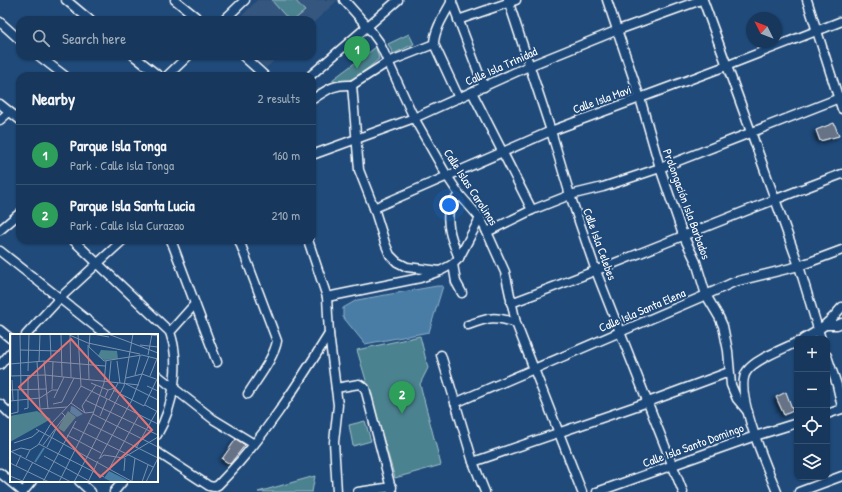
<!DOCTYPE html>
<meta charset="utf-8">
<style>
:root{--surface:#17385c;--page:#244365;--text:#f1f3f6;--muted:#9eacbb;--line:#365272;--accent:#8abfa5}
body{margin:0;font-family:"Patrick Hand",sans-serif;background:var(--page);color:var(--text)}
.controls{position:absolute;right:12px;bottom:12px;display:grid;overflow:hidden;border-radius:8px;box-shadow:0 1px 3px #0004}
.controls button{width:36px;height:36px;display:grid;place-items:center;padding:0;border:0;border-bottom:1px solid var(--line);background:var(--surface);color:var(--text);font:20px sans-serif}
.compass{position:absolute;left:746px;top:12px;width:36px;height:36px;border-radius:50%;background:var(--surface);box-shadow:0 1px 3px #0004;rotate:312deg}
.you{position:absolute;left:449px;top:205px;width:14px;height:14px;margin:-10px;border:3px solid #fff;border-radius:50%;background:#1a73e8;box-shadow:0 0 0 6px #1a73e833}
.badge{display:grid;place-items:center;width:26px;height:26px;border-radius:50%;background:var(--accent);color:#fff;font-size:13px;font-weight:700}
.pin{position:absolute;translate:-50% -33px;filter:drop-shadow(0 1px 2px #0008)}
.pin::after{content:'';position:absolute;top:21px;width:14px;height:12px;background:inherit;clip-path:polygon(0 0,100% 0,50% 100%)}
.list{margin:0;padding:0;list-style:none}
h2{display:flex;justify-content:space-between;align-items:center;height:52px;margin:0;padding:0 16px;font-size:17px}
h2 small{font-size:13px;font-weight:400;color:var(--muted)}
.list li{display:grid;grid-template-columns:26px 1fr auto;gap:12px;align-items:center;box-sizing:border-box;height:60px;padding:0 16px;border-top:1px solid var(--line)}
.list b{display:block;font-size:15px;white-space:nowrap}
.list p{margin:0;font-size:13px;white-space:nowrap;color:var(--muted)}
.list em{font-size:13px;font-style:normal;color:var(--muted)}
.icon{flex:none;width:22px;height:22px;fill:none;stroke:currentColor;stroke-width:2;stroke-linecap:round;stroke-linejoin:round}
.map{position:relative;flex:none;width:842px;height:492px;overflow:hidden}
.search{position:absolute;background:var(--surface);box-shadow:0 1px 3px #0004;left:16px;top:16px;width:300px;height:44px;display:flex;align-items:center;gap:10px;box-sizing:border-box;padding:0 14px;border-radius:12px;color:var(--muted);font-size:15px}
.panel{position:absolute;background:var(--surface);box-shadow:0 1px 3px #0004;left:16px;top:72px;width:300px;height:172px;border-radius:12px}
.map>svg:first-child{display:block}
</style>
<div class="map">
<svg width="842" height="492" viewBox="0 0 842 492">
<defs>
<filter id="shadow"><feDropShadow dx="-2.5" dy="2.5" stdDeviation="2" flood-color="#0009"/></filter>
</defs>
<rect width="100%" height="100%" fill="#1f4a7a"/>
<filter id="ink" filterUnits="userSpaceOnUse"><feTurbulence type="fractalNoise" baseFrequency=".025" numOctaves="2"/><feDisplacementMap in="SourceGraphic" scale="8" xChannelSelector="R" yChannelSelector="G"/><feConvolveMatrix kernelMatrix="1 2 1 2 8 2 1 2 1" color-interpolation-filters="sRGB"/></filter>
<g filter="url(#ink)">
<g fill="#34567e">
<path d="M257 0H338L312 24V20H238Z"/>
<path d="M253 56H279L266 68Z"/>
</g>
<g fill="#4c8290" stroke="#a6c0c8">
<path d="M273 0H295L305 11 294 20H289L272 1Z"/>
<path d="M409 34 414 44 393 54 388 44Z"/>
<path d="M376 47 379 59 350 83 332 80Z"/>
<path d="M420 336 428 368 420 384 441 465 395 478 357 350Z"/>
<path d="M365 421 371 441 353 446 349 425Z"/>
<path d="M315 476 312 492H258Z"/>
</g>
<path fill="#487da5" stroke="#91b1c9" d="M437 286H443L429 332 365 344 343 317V308L357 300Z"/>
<g fill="#667286" stroke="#fff" filter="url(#shadow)">
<path d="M834 123 839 136 820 141 816 130Z"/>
<path d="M786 392 793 411 784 415 776 397Z"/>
<path d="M236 439 245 445 230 464 222 459Z"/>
</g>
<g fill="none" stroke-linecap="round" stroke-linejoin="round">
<g stroke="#fff" stroke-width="11">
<g id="minor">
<path d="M66 0 90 20"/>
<path d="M175 0 200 20"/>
<path d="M344 0 368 27 379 42 414 118 447 176 459 194 480 218 487 232 505 272 516 323 582 492"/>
<path d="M451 0 484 87"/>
<path d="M508 0 551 131 570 195 596 271 683 492"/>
<path d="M607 0 640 98 660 168 683 235 696 262 706 295 719 317 723 326 728 351 731 385 737 399 748 412"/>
<path d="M703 0 751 132 799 266 821 339"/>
<path d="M807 0 842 109"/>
<path d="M452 1C445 14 434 30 434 44L459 98"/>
<path d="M224 20 245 0"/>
<path d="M458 20 516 0"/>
<path d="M0 22 20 40"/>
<path d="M39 56 65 76"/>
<path d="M134 56 159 76"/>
<path d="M243 56 265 76"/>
<path d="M167 76 188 56"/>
<path d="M310 76 398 0"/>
<path d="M352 85 359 170 374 208 385 243 390 255 397 262 407 267 440 271"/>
<path d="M352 85 388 62 434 44"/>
<path d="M472 92 532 210"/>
<path d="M313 99C328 89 334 84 352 85"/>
<path d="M0 104 20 120"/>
<path d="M0 120 9 112"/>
<path d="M312 155 414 118 529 66 618 30 701 0"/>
<path d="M374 208 551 131 726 66 842 21"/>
<path d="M0 230 20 213"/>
<path d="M487 232 532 210 570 195 603 187 660 168 842 97"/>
<path d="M73 240 170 332"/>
<path d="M171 240 217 362"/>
<path d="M239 240 277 341C274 358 257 379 248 394"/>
<path d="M308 240 327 297 329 334 338 405 334 442 337 492"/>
<path d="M0 251 106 335"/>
<path d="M459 258C453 243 446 227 449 210 451 205 456 199 459 194"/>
<path d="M453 264 456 282 462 293"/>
<path d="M327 297 420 278 440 271 453 264 459 258 480 218"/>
<path d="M511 303C622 262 731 215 842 174"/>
<path d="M468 325C490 317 494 316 516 323"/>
<path d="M826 325H837L842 323"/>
<path d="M0 330 11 339"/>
<path d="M26 335 60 298 123 240"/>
<path d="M803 339C820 331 831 321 842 307"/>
<path d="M441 355 473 462 485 492"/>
<path d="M827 356 837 385 842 407"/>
<path d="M0 365 11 352"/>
<path d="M157 375 213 419 254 444"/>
<path d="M336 388 359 384 365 388 392 492"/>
<path d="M455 403 706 295 734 282 799 266 842 250"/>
<path d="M0 404 11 415"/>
<path d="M827 414 842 409"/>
<path d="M157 435C174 406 181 363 170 332L195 304"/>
<path d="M157 452 209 486 214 487 218 485C262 441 296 387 329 334"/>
<path d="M473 462 648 402 729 372"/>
<path d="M0 473 23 492"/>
<path d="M79 481 91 492"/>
<path d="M23 492 32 481"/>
<path d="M114 492 123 481"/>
<path d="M358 492 392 487"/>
<path d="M597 492 755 436 797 423"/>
<path d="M777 492C768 470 732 390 747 371 755 359 784 349 797 342"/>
<path d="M799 492 842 476"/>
</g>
</g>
<use href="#minor" stroke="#1f4a7a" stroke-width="8"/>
</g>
</g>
<g text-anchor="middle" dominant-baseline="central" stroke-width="4" stroke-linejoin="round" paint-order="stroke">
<g font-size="12" fill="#fff" stroke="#1f4a7a">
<text transform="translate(501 66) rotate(-24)">Calle Isla Trinidad</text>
<text transform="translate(602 99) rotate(-20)">Calle Isla Mavi</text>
<text transform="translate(471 187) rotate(57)">Calle Islas Carolinas</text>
<text transform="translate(687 204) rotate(70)">Prolongación Isla Barbados</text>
<text transform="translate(600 244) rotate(70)">Calle Isla Celebes</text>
<text transform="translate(642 310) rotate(-23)">Calle Isla Santa Elena</text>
<text transform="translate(693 445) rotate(-20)">Calle Isla Santo Domingo</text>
</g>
</g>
<g transform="translate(10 334)">
<rect width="148" height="148" fill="#1f4a7a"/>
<path d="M91 16 107 17 108 25 94 26 88 22ZM27 77 41 85 0 108V82ZM58 77 66 83 54 98 48 94Z" fill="#4c8290"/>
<path d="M61 72 64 73 73 80 67 83 60 78ZM99 137 117 146 118 148H102L94 144Z" fill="#487da5"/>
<path fill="none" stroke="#487da5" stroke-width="2" d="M25 128 34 114"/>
<path fill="none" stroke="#7992af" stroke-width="1" d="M1 0V42M10 0 11 55M40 0 41 23M51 0 52 42M57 0 78 9 130 20M68 0 71 52 148 90M80 0 79 13 94 27 132 21 148 25M83 0 99 3M98 0 148 19M136 0 148 2M60 2 61 43M78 11 79 45M130 11 148 13M10 16 50 17M138 21 142 0M34 27 38 75M107 27 110 49M27 28 30 75 57 73M29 28 30 0M0 30 34 27 95 32M18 37 19 0M125 41 130 22M0 42 35 41 129 51M140 42 148 22M116 44 132 40 146 45M2 46 3 66M99 48 101 27M81 49 98 56M116 50 148 66M137 52 148 57M42 55 43 28M0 56 36 55M103 56 134 72 148 43M95 63 98 56 105 54M44 64 54 43M75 66 148 101M99 66 108 49M0 67 30 64 42 56H48M61 69 75 79 84 78M43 70 52 68 64 44M135 71 148 78M14 75 18 74V41M75 79 72 72 86 51M0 80 8 78V56M83 80 148 113M90 82 97 65M78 89 148 124M62 93 143 133M26 95 123 148M57 101 91 119M4 109 22 103 29 97M29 110 94 143M33 111 55 82 52 79M37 113 46 95M126 114 148 75M0 117 61 148M0 118 11 114 20 116M34 122 81 148M16 124 20 116 28 111 40 91 61 69 71 52M90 124 94 121 113 124 148 103M89 125 122 66 139 22M0 129 39 148M6 132 11 121M99 135 129 81M114 137 115 124M0 142 15 148M122 147 125 124M12 148 23 128M33 148 66 87M49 148 83 80 94 49 96 27M64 148 114 52 123 0M78 148 88 127M132 148 138 131M136 148 148 124"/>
<path fill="#e47373" fill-opacity="0.15" stroke="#e47373" stroke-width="2" d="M61 5 142 96 90 143 9 53Z"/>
<rect width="148" height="148" fill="none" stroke="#fff" stroke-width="2"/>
</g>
</svg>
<div class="controls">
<button>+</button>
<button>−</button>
<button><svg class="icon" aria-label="locate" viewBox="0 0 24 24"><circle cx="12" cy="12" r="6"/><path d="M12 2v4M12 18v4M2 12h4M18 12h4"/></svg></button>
<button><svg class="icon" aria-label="layers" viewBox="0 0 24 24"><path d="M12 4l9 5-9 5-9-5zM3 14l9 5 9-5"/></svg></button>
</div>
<svg class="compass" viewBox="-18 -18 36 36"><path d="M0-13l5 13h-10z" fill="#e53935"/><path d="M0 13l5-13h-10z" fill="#9eacbb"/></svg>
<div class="you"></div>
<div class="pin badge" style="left:357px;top:69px;background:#2e9e5b">1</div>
<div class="pin badge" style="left:402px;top:414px;background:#2e9e5b">2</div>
<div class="search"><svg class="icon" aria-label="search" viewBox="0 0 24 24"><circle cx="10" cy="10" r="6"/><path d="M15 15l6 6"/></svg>Search here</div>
<section class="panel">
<h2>Nearby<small>2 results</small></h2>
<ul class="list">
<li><span class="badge" style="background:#2e9e5b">1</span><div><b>Parque Isla Tonga</b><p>Park · Calle Isla Tonga</p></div><em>160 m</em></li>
<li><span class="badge" style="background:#2e9e5b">2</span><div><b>Parque Isla Santa Lucia</b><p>Park · Calle Isla Curazao</p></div><em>210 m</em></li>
</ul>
</section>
</div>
